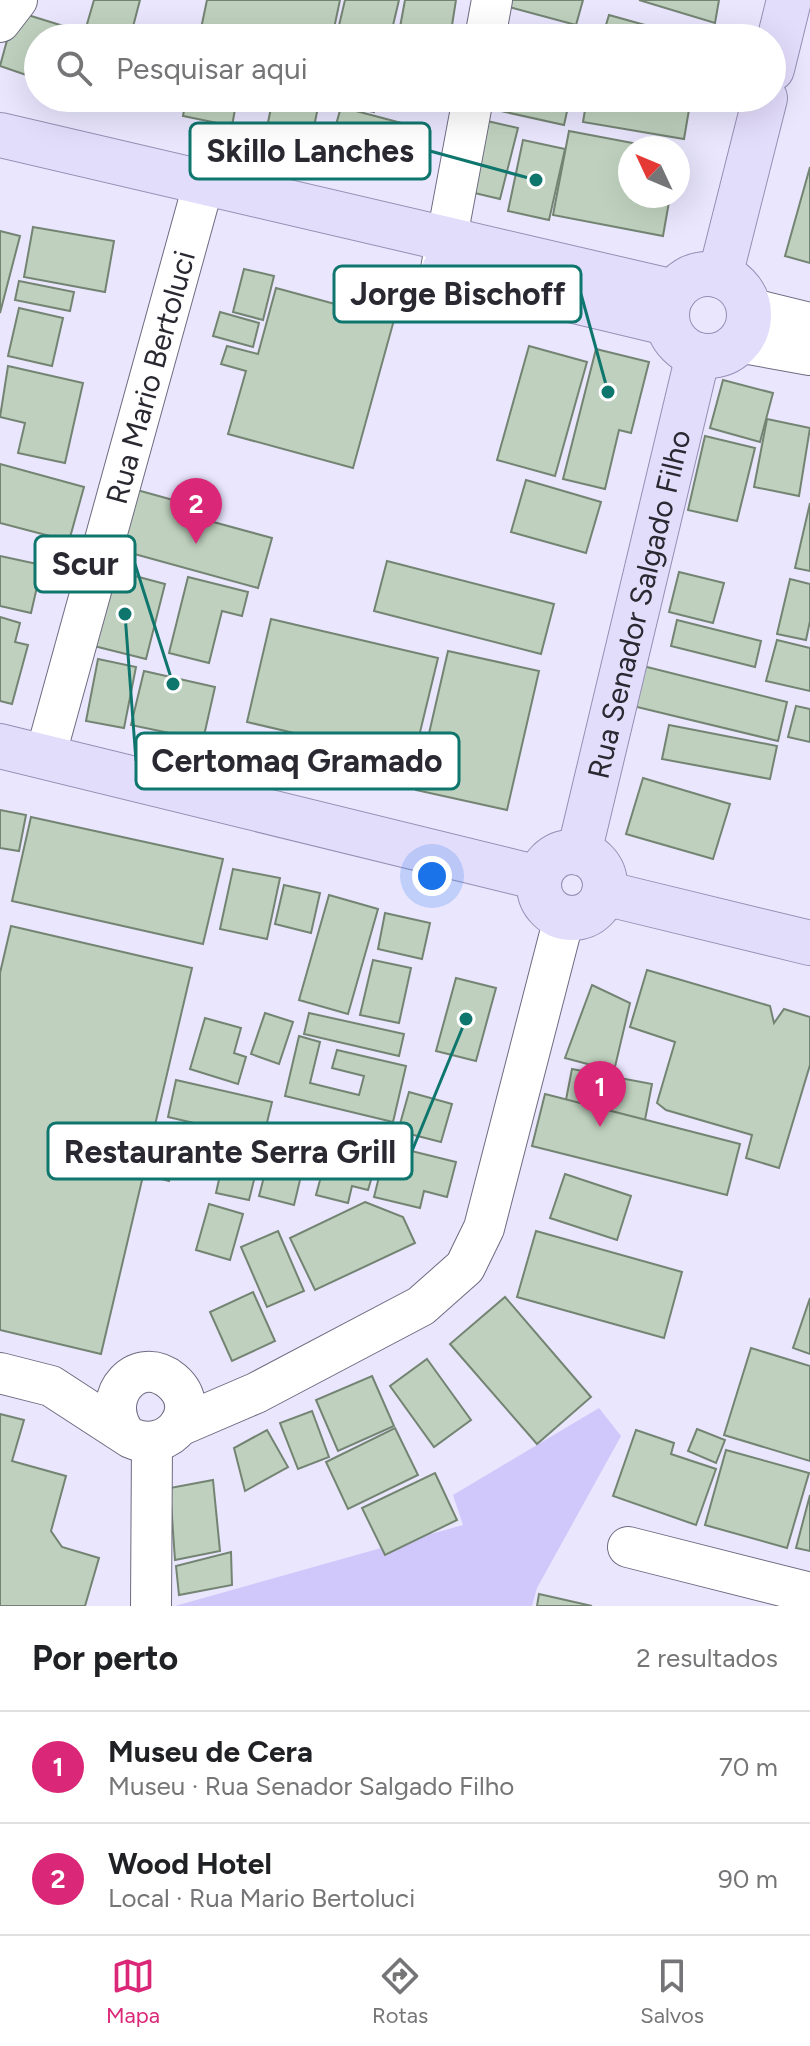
<!DOCTYPE html>
<html lang="pt">
<meta charset="utf-8">
<style>
:root{--surface:#fff;--page:#f2f2f2;--text:#202124;--muted:#757577;--line:#e0e0e0;--accent:#db2777}
body{margin:0;font-family:Figtree,sans-serif;background:var(--page);color:var(--text)}
.compass{position:absolute;left:618px;top:136px;width:72px;height:72px;border-radius:50%;background:var(--surface);box-shadow:0 8px 32px #0002;rotate:314deg}
.you{position:absolute;left:432px;top:876px;width:28px;height:28px;margin:-20px;border:6px solid #fff;border-radius:50%;background:#1a73e8;box-shadow:0 0 0 12px #1a73e833}
.badge{display:grid;place-items:center;width:52px;height:52px;border-radius:50%;background:var(--accent);color:#fff;font-size:26px;font-weight:700}
.pin{position:absolute;translate:-50% -66px;filter:drop-shadow(0 2px 4px #0008)}
.pin::after{content:'';position:absolute;top:42px;width:28px;height:24px;background:inherit;clip-path:polygon(0 0,100% 0,50% 100%)}
.list{margin:0;padding:0;list-style:none}
h2{display:flex;justify-content:space-between;align-items:center;height:104px;margin:0;padding:0 32px;font-size:34px}
h2 small{font-size:26px;font-weight:400;color:var(--muted)}
.list li{display:grid;grid-template-columns:52px 1fr auto;gap:24px;align-items:center;box-sizing:border-box;height:112px;padding:0 32px;border-top:2px solid var(--line)}
.list b{display:block;font-size:30px;white-space:nowrap}
.list p{margin:0;font-size:26px;white-space:nowrap;color:var(--muted)}
.list em{font-size:26px;font-style:normal;color:var(--muted)}
.icon{flex:none;width:44px;height:44px;fill:none;stroke:currentColor;stroke-width:2;stroke-linecap:round;stroke-linejoin:round}
.map{position:relative;flex:none;width:810px;height:1606px;overflow:hidden}
.search{position:absolute;background:var(--surface);box-shadow:0 8px 32px #0002;left:24px;right:24px;top:24px;height:88px;display:flex;align-items:center;gap:20px;box-sizing:border-box;padding:0 28px;border-radius:44px;color:var(--muted);font-size:30px}
.sheet{height:328px;background:var(--surface)}
nav{display:flex;justify-content:space-around;align-items:center;box-sizing:border-box;height:112px;border-top:2px solid var(--line);background:var(--surface);font-size:22px;color:var(--muted)}
nav a{display:grid;justify-items:center;gap:4px}
nav .on{color:var(--accent)}
.map>svg:first-child{display:block}
</style>
<div class="map">
<svg width="810" height="1606" viewBox="0 0 810 1606">
<rect width="100%" height="100%" fill="#e9e6fe"/>
<path fill="#d0c8fa" d="M599 1408 621 1436 537 1588 532 1606H175L463 1525 453 1495Z"/>
<g fill="#bfd1be" stroke="#748473" stroke-width="2">
<path d="M94 0H140L130 38H83Z"/>
<path d="M207 0H340L332 38H199Z"/>
<path d="M345 0H399L390 38H336Z"/>
<path d="M405 0H456L450 38H398Z"/>
<path d="M511 0H583L576 25 509 7Z"/>
<path d="M639 0H719L715 23Z"/>
<path d="M15 11 73 29 70 38H38V79L0 66Z"/>
<path d="M609 15 670 32 668 38H602Z"/>
<path d="M505 25 589 37V38H503Z"/>
<path d="M186 98H237L232 126 183 116Z"/>
<path d="M273 98H320L309 150 264 142Z"/>
<path d="M323 98H377L374 112 322 101Z"/>
<path d="M499 98H570L564 125 496 110Z"/>
<path d="M587 98H691L684 139 583 122Z"/>
<path d="M341 107 424 129 412 175 328 153Z"/>
<path d="M483 120 518 128 500 199 466 191Z"/>
<path d="M569 131 659 148H630V196H670L663 236 553 215Z"/>
<path d="M523 140 565 149 549 220 508 211Z"/>
<path d="M810 167V263L785 256Z"/>
<path d="M33 227 114 241 105 292 24 277Z"/>
<path d="M0 231 20 236 0 313Z"/>
<path d="M244 269 274 276 263 320 233 312Z"/>
<path d="M19 281 74 292 70 311 15 300Z"/>
<path d="M276 288 394 320 353 468 228 434 246 371 221 364 227 346 258 354Z"/>
<path d="M19 308 63 318 52 366 8 356Z"/>
<path d="M220 312 259 323 253 347 213 336Z"/>
<path d="M529 346 587 362 555 476 497 460Z"/>
<path d="M596 349 649 362 631 433 619 430 605 489 563 479Z"/>
<path d="M8 366 83 383 65 463 18 453 25 423 0 417Z"/>
<path d="M723 380 773 393 760 442 710 428Z"/>
<path d="M767 419 810 428 799 496 754 487Z"/>
<path d="M705 436 755 448 737 521 688 510Z"/>
<path d="M0 464 84 487 69 541 0 523Z"/>
<path d="M526 480 601 502 586 553 511 532Z"/>
<path d="M137 490 209 510 206 520 272 538 258 588 120 550Z"/>
<path d="M810 503V571L795 568Z"/>
<path d="M0 556 42 565 31 613 0 606Z"/>
<path d="M387 561 554 604 541 654 374 611Z"/>
<path d="M105 568 165 584 146 659 86 644Z"/>
<path d="M679 572 724 583 713 623 669 612Z"/>
<path d="M188 577 248 592 242 616 222 611 209 663 169 653Z"/>
<path d="M790 579 810 584V621L806 640 777 634Z"/>
<path d="M0 617 20 623 15 642 28 645 12 704 0 701Z"/>
<path d="M271 619 438 658 413 761 247 722Z"/>
<path d="M677 620 761 641 755 667 671 646Z"/>
<path d="M777 640 810 648V691L766 681Z"/>
<path d="M448 651 539 671 507 810 416 790Z"/>
<path d="M98 659 136 667 124 728 86 721Z"/>
<path d="M643 666 787 702 778 741 633 706Z"/>
<path d="M144 671 215 687 203 740 131 725Z"/>
<path d="M796 706 810 709V742L788 737Z"/>
<path d="M669 725 777 746 770 779 662 759Z"/>
<path d="M643 778 730 804 713 859 626 834Z"/>
<path d="M0 810 26 815 19 851 0 848Z"/>
<path d="M31 817 223 859 203 944 12 901Z"/>
<path d="M233 869 280 878 267 939 220 929Z"/>
<path d="M284 885 320 893 311 933 275 924Z"/>
<path d="M329 895 378 909 348 1014 299 1000Z"/>
<path d="M385 913 430 923 422 959 378 949Z"/>
<path d="M11 926 192 968 101 1354 0 1330V973Z"/>
<path d="M373 960 411 968 399 1023 360 1015Z"/>
<path d="M647 970 770 1006 774 1023 784 1009 810 1017V1065L779 1168 746 1158 752 1135 666 1110 657 1103 675 1042 630 1027Z"/>
<path d="M456 978 496 988 476 1061 436 1051Z"/>
<path d="M592 985 630 1003 614 1071 565 1058Z"/>
<path d="M265 1013 293 1022 279 1064 251 1054Z"/>
<path d="M309 1013 404 1034 399 1056 304 1034Z"/>
<path d="M205 1018 241 1028 234 1053 246 1057 238 1084 190 1069Z"/>
<path d="M299 1036 320 1042 310 1083 359 1095 364 1076 332 1068 337 1050 406 1066 393 1122 285 1096Z"/>
<path d="M572 1069 652 1084 643 1130 563 1115Z"/>
<path d="M176 1080 272 1102 263 1139 168 1117Z"/>
<path d="M409 1092 452 1104 441 1142 398 1131Z"/>
<path d="M545 1094 740 1144 727 1195 532 1146Z"/>
<path d="M164 1124 206 1136 196 1171 173 1165 169 1181 150 1176Z"/>
<path d="M351 1134 382 1143 368 1190 352 1186 348 1203 316 1195 329 1147 346 1152Z"/>
<path d="M227 1144 261 1152 249 1200 216 1193Z"/>
<path d="M387 1145 456 1162 447 1197 424 1191 420 1208 374 1197Z"/>
<path d="M272 1146 306 1155 294 1205 259 1196Z"/>
<path d="M565 1174 631 1196 617 1240 550 1218Z"/>
<path d="M365 1202 403 1217 415 1243 315 1290 290 1238Z"/>
<path d="M209 1204 243 1214 230 1260 196 1250Z"/>
<path d="M278 1231 304 1291 267 1307 241 1247Z"/>
<path d="M536 1231 682 1272 664 1338 517 1297Z"/>
<path d="M253 1292 275 1341 232 1361 210 1312Z"/>
<path d="M505 1297 591 1397 537 1444 450 1344Z"/>
<path d="M810 1298V1354L793 1348Z"/>
<path d="M751 1348 810 1366V1461L724 1435Z"/>
<path d="M427 1359 471 1420 434 1447 390 1386Z"/>
<path d="M372 1376 394 1426 338 1451 316 1400Z"/>
<path d="M312 1411 329 1457 298 1469 280 1423Z"/>
<path d="M0 1414 24 1420 12 1461 66 1476 51 1531 62 1547 99 1558 85 1606H0Z"/>
<path d="M395 1428 418 1475 348 1509 326 1462Z"/>
<path d="M697 1429 725 1440 716 1463 688 1451Z"/>
<path d="M267 1430 288 1467 245 1491 234 1448Z"/>
<path d="M636 1430 674 1443 671 1454 716 1469 696 1525 613 1496Z"/>
<path d="M726 1450 809 1473 787 1548 705 1525Z"/>
<path d="M435 1473 457 1520 385 1555 362 1508Z"/>
<path d="M213 1480 220 1551 175 1560 170 1488Z"/>
<path d="M810 1495V1551L796 1548Z"/>
<path d="M231 1552 232 1585 179 1595 176 1566Z"/>
<path d="M539 1594 592 1606H537Z"/>
</g>
<g fill="none" stroke-linecap="round" stroke-linejoin="round">
<g stroke="#6e6b80" stroke-width="42">
<g id="minor">
<path d="M0 22 17 0"/>
<path d="M485 38 492 0"/>
<path d="M441 269 473 98"/>
<path d="M748 308 810 323"/>
<path d="M738 342 810 355"/>
<path id="s1" d="M45 757 204 182"/>
<path d="M0 1373 51 1386 131 1438C170 1455 205 1409 172 1381 138 1353 100 1395 123 1431"/>
<path d="M179 1426 256 1393 421 1306 465 1267 484 1228 564 918"/>
<path d="M628 1547 810 1593"/>
<path d="M151 1606 152 1443"/>
</g>
</g>
<g stroke="#968fb4" stroke-width="46">
<g id="major">
<path d="M772 69 789 0"/>
<path d="M0 135 674 292"/>
<path d="M444 270 667 323"/>
<circle cx="708" cy="315" r="41"/>
<path d="M720 276 765 98"/>
<path d="M0 746 539 878"/>
<circle cx="572" cy="885" r="33"/>
<path id="s2" d="M579 853 698 355"/>
<path d="M604 893 810 943"/>
</g>
</g>
<use href="#minor" stroke="#fff" stroke-width="40"/>
<use href="#major" stroke="#e3ddfc" stroke-width="44"/>
</g>
<g text-anchor="middle" dominant-baseline="central" stroke-width="8" stroke-linejoin="round" paint-order="stroke">
<g font-size="30" fill="#2a2831" stroke="#fff">
<text stroke="none"><textPath href="#s1" startOffset="394">Rua Mario Bertoluci</textPath></text>
<text stroke="none"><textPath href="#s2" startOffset="256">Rua Senador Salgado Filho</textPath></text>
</g>
</g>
<path fill="none" stroke="#0f766e" stroke-width="3" d="M536 180L430 151M608 392L581 294M173 684L135 564M125 614L136 761M466 1019L412 1151"/>
<g fill="#0f766e" stroke="#fff" stroke-width="3">
<circle cx="536" cy="180" r="8"/>
<circle cx="608" cy="392" r="8"/>
<circle cx="173" cy="684" r="8"/>
<circle cx="125" cy="614" r="8"/>
<circle cx="466" cy="1019" r="8"/>
</g>
<g fill="#fff" stroke="#0f766e" stroke-width="3">
<rect x="190" y="123" width="240" height="56" rx="8"/>
<rect x="334" y="266" width="247" height="56" rx="8"/>
<rect x="35" y="536" width="100" height="56" rx="8"/>
<rect x="136" y="733" width="323" height="56" rx="8"/>
<rect x="48" y="1123" width="364" height="56" rx="8"/>
</g>
<g font-size="32" text-anchor="middle" font-weight="bold" fill="#2a2831">
<text x="310" y="162">Skillo Lanches</text>
<text x="458" y="305">Jorge Bischoff</text>
<text x="85" y="575">Scur</text>
<text x="297" y="772">Certomaq Gramado</text>
<text x="230" y="1163">Restaurante Serra Grill</text>
</g>
</svg>
<svg class="compass" viewBox="-18 -18 36 36"><path d="M0-13l5 13h-10z" fill="#e53935"/><path d="M0 13l5-13h-10z" fill="#757577"/></svg>
<div class="you"></div>
<div class="pin badge" style="left:600px;top:1127px">1</div>
<div class="pin badge" style="left:196px;top:544px">2</div>
<div class="search"><svg class="icon" aria-label="search" viewBox="0 0 24 24"><circle cx="10" cy="10" r="6"/><path d="M15 15l6 6"/></svg>Pesquisar aqui</div>
</div>
<section class="sheet">
<h2>Por perto<small>2 resultados</small></h2>
<ul class="list">
<li><span class="badge">1</span><div><b>Museu de Cera</b><p>Museu · Rua Senador Salgado Filho</p></div><em>70 m</em></li>
<li><span class="badge">2</span><div><b>Wood Hotel</b><p>Local · Rua Mario Bertoluci</p></div><em>90 m</em></li>
</ul>
</section>
<nav>
<a class="on"><svg class="icon" aria-label="map" viewBox="0 0 24 24"><path d="M3 6l6-2 6 2 6-2v14l-6 2-6-2-6 2zM9 4v14M15 6v14"/></svg>Mapa</a>
<a><svg class="icon" aria-label="directions" viewBox="0 0 24 24"><path d="M12 3l9 9-9 9-9-9zM9 14v-3h6M13 9l2 2-2 2"/></svg>Rotas</a>
<a><svg class="icon" aria-label="saved" viewBox="0 0 24 24"><path d="M7 4h10v16l-5-4-5 4z"/></svg>Salvos</a>
</nav>
